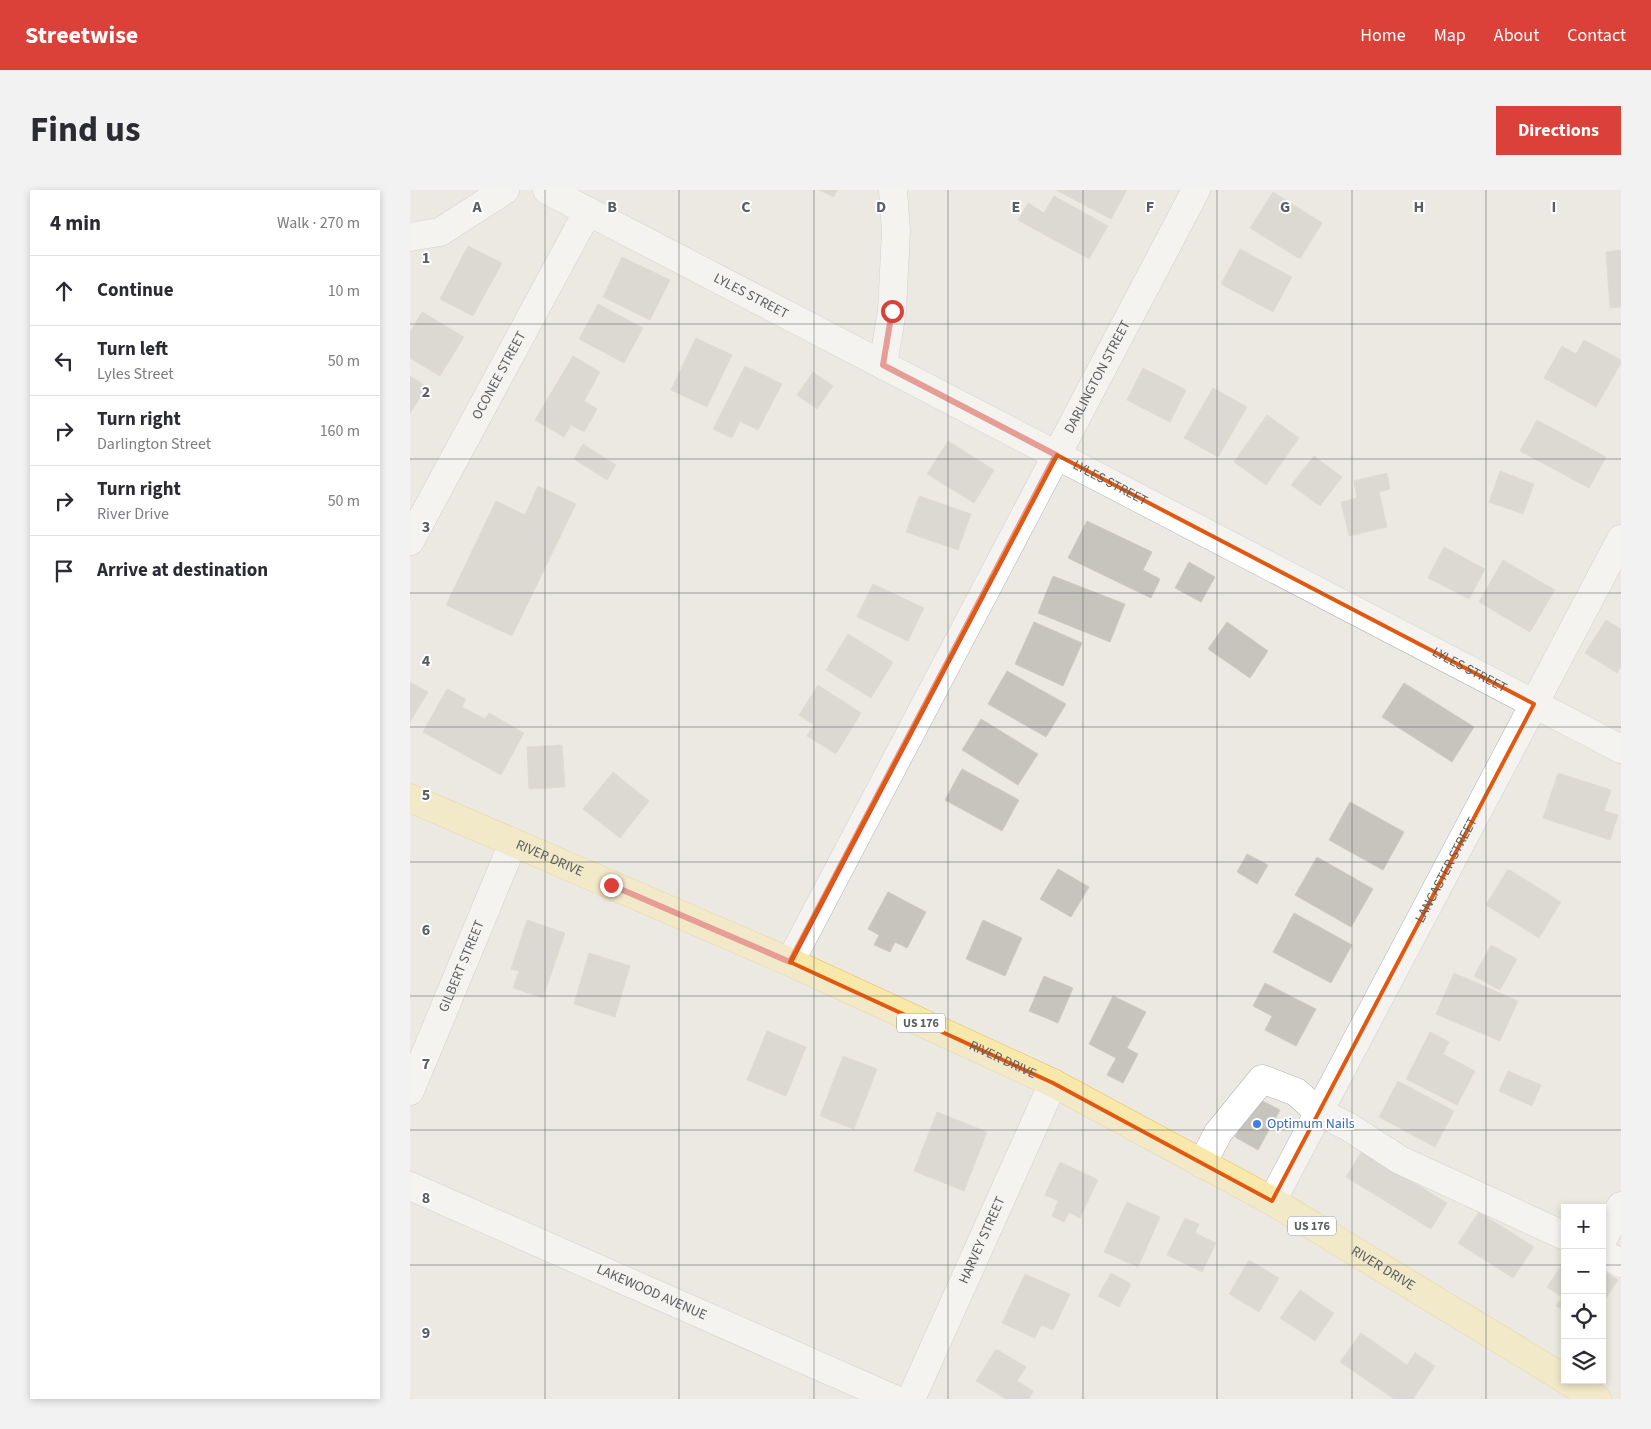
<!DOCTYPE html>
<meta charset="utf-8">
<style>
:root{--surface:#fff;--page:#f2f2f3;--text:#2b2b33;--muted:#7c7c81;--line:#e1e1e2;--accent:#db4039}
body{margin:0;font-family:"Source Sans 3",sans-serif;background:var(--page);color:var(--text)}
.controls{position:absolute;right:15px;bottom:15px;display:grid;overflow:hidden;border-radius:0px;box-shadow:0 2px 8px #0003}
.controls button{width:45px;height:45px;display:grid;place-items:center;padding:0;border:0;border-bottom:1px solid var(--line);background:var(--surface);color:var(--text);font:25px sans-serif}
.stop{position:absolute;width:15px;height:15px;margin:-11px;border:4px solid #db4039;border-radius:50%;background:#fff}
.stop.end{background:#db4039;border-color:#fff;box-shadow:0 1px 5px #0008}
.list{margin:0;padding:0;list-style:none}
h2{display:flex;justify-content:space-between;align-items:center;height:65px;margin:0;padding:0 20px;font-size:21px}
h2 small{font-size:16px;font-weight:400;color:var(--muted)}
.list li{display:grid;grid-template-columns:32px 1fr auto;gap:15px;align-items:center;box-sizing:border-box;height:70px;padding:0 20px;border-top:1px solid var(--line)}
.list b{display:block;font-size:19px;white-space:nowrap}
.list p{margin:0;font-size:16px;white-space:nowrap;color:var(--muted)}
.list em{font-size:16px;font-style:normal;color:var(--muted)}
.icon{flex:none;width:28px;height:28px;fill:none;stroke:currentColor;stroke-width:2;stroke-linecap:round;stroke-linejoin:round}
.map{position:relative;flex:none;width:1211px;height:1209px;overflow:hidden;border-radius:0px}
header{display:flex;align-items:center;gap:30px;box-sizing:border-box;height:70px;padding:0 25px;background:var(--accent);color:#fff}
header strong{font-size:24px}
nav{display:flex;gap:28px;margin-inline-start:auto;font-size:18px}
.intro{display:flex;align-items:center;justify-content:space-between;box-sizing:border-box;height:120px;padding:0 30px}
h1{margin:0;font-size:35px}
.button{padding:12px 22px;border-radius:0px;background:var(--accent);color:#fff;font-size:18px;font-weight:700}
main{display:flex;gap:30px;padding:0 30px}
aside{flex:1;background:var(--surface);border-radius:0px;box-shadow:0 2px 8px #0003}
.map>svg:first-child{display:block}
</style>
<header>
<strong>Streetwise</strong>
<nav><a>Home</a><a>Map</a><a>About</a><a>Contact</a></nav>
</header>
<div class="intro"><h1>Find us</h1><a class="button">Directions</a></div>
<main>
<aside>
<h2>4 min<small>Walk · 270 m</small></h2>
<ul class="list">
<li><svg class="icon" aria-label="ahead" viewBox="0 0 24 24"><path d="M12 20V5M6 11l6-6 6 6"/></svg><div><b>Continue</b></div><em>10 m</em></li>
<li><svg class="icon" aria-label="left" viewBox="0 0 24 24"><path d="M17 20v-9H6M10 6l-5 5 5 5"/></svg><div><b>Turn left</b><p>Lyles Street</p></div><em>50 m</em></li>
<li><svg class="icon" aria-label="right" viewBox="0 0 24 24"><path d="M7 20v-9h11M14 6l5 5-5 5"/></svg><div><b>Turn right</b><p>Darlington Street</p></div><em>160 m</em></li>
<li><svg class="icon" aria-label="right" viewBox="0 0 24 24"><path d="M7 20v-9h11M14 6l5 5-5 5"/></svg><div><b>Turn right</b><p>River Drive</p></div><em>50 m</em></li>
<li><svg class="icon" aria-label="arrive" viewBox="0 0 24 24"><path d="M6 21V4h12l-3 4 3 4H6"/></svg><div><b>Arrive at destination</b></div></li>
</ul>
</aside>
<div class="map">
<svg width="1211" height="1209" viewBox="0 0 1211 1209">
<rect width="100%" height="100%" fill="#ece9e2"/>
<g fill="#c7c4be" stroke="#d0cbc1">
<path d="M409 0H427L424 7Z"/>
<path d="M646 0H717L701 29Z"/>
<path d="M863 2 912 33 890 69 840 38Z"/>
<path d="M644 6 698 36 679 69 608 30 618 13 634 23Z"/>
<path d="M58 56 92 73 63 126 30 109Z"/>
<path d="M830 59 882 87 863 122 811 94Z"/>
<path d="M1211 60V117L1200 118 1196 62Z"/>
<path d="M212 67 260 90 240 130 193 107Z"/>
<path d="M188 114 233 138 214 173 169 149Z"/>
<path d="M12 122 54 147 30 186 0 168V142Z"/>
<path d="M286 148 322 165 297 217 261 200Z"/>
<path d="M1174 150 1211 170V173L1186 217 1134 188 1152 156 1166 164Z"/>
<path d="M163 166 190 182 174 211 187 219 174 242 161 235 154 247 125 230Z"/>
<path d="M335 176 372 194 348 240 330 231 322 248 303 239Z"/>
<path d="M733 178 776 200 760 232 717 210Z"/>
<path d="M403 182 423 196 407 219 387 205Z"/>
<path d="M0 186 17 197 0 223Z"/>
<path d="M803 198 837 217 808 267 774 248Z"/>
<path d="M857 225 889 248 856 295 824 272Z"/>
<path d="M1127 230 1196 267 1179 298 1110 261Z"/>
<path d="M538 251 584 280 564 313 517 284Z"/>
<path d="M173 254 206 275 197 290 164 269Z"/>
<path d="M904 266 932 287 910 316 881 295Z"/>
<path d="M1090 281 1124 294 1113 324 1079 312Z"/>
<path d="M977 283 980 299 969 302 977 337 939 346 931 312 947 308 944 291Z"/>
<path d="M128 296 166 314 102 446 36 415 86 311 115 325Z"/>
<path d="M509 306 561 324 548 360 496 342Z"/>
<path d="M677 331 742 362 733 380 750 389 741 408 658 368Z"/>
<path d="M1034 357 1075 379 1059 409 1018 388Z"/>
<path d="M1093 370 1145 400 1120 442 1069 412Z"/>
<path d="M779 372 805 387 791 412 765 398Z"/>
<path d="M643 386 715 414 700 452 628 423Z"/>
<path d="M463 394 514 418 498 451 447 427Z"/>
<path d="M1196 430 1211 439V477L1207 483 1175 463Z"/>
<path d="M624 432 672 453 653 496 605 474Z"/>
<path d="M817 432 858 461 840 488 798 459Z"/>
<path d="M438 444 483 472 461 508 416 480Z"/>
<path d="M597 481 656 514 636 547 578 514Z"/>
<path d="M0 492 18 502 0 532Z"/>
<path d="M994 493 1064 537 1042 572 972 527Z"/>
<path d="M408 495 451 523 426 564 397 546 404 535 389 525Z"/>
<path d="M37 499 56 509 52 517 75 529 79 523 114 543 91 585 13 542Z"/>
<path d="M571 529 628 564 608 595 552 560Z"/>
<path d="M152 555 155 597 119 599 117 557Z"/>
<path d="M552 579 609 610 592 641 535 610Z"/>
<path d="M203 582 239 611 210 648 173 619Z"/>
<path d="M1148 583 1201 600 1194 621 1208 625 1200 650 1133 628Z"/>
<path d="M940 612 994 642 973 680 919 650Z"/>
<path d="M837 664 858 675 847 694 827 682Z"/>
<path d="M907 667 963 699 941 737 885 705Z"/>
<path d="M648 679 679 697 661 727 630 709Z"/>
<path d="M1098 679 1151 712 1129 748 1076 715Z"/>
<path d="M478 702 516 722 497 758 485 752 480 762 464 755 469 745 458 739Z"/>
<path d="M884 723 942 755 921 793 863 762Z"/>
<path d="M117 730 155 743 133 808 103 798 109 781 101 779Z"/>
<path d="M573 730 612 748 595 786 556 769Z"/>
<path d="M1081 755 1107 769 1090 800 1064 786Z"/>
<path d="M179 763 220 776 205 827 164 814Z"/>
<path d="M1044 783 1108 811 1090 851 1026 824Z"/>
<path d="M634 786 663 798 648 833 619 821Z"/>
<path d="M855 793 906 819 886 856 855 840 862 826 843 816Z"/>
<path d="M703 806 736 822 717 858 728 864 713 893 697 885 706 868 679 854Z"/>
<path d="M357 841 396 857 376 906 337 890Z"/>
<path d="M1020 842 1039 852 1033 864 1065 881 1047 915 996 889Z"/>
<path d="M433 866 467 879 444 939 410 926Z"/>
<path d="M1098 881 1131 895 1122 916 1089 901Z"/>
<path d="M988 891 1044 921 1025 957 969 927Z"/>
<path d="M847 908 870 920 848 960 825 947Z"/>
<path d="M527 922 577 942 554 1001 504 981Z"/>
<path d="M952 961 1037 1013 1021 1039 936 987Z"/>
<path d="M650 972 688 990 670 1028 659 1022 654 1032 642 1026 648 1011 635 1005Z"/>
<path d="M717 1012 750 1027 728 1077 694 1062Z"/>
<path d="M1069 1022 1124 1057 1103 1088 1048 1053Z"/>
<path d="M775 1028 789 1034 785 1043 806 1053 792 1082 757 1065Z"/>
<path d="M839 1070 869 1088 849 1122 819 1104Z"/>
<path d="M1155 1070V1121L1146 1116 1152 1107 1137 1097Z"/>
<path d="M1192 1080 1208 1090 1192 1114Z"/>
<path d="M701 1083 721 1094 709 1117 688 1106Z"/>
<path d="M615 1084 660 1104 643 1140 631 1135 625 1148 592 1133Z"/>
<path d="M890 1100 924 1123 905 1151 870 1128Z"/>
<path d="M951 1143 997 1175 1005 1163 1025 1176 1003 1209H984L930 1172Z"/>
<path d="M586 1159 616 1177 607 1191 623 1201 619 1209H596L566 1191Z"/>
</g>
<g fill="none" stroke-linecap="round" stroke-linejoin="round">
<g stroke="#b2b4b8" stroke-width="29">
<g id="minor">
<path id="s1" d="M137 0 1211 559"/>
<path d="M0 47 30 42 95 0"/>
<path d="M473 175 482 121 486 41 483 0"/>
<path id="s2" d="M0 351 178 21"/>
<path id="s3" d="M380 772 786 0"/>
<path id="s4" d="M0 901 103 653"/>
<path d="M792 974 808 943 852 889 886 902 909 922 939 937 990 970 1155 1046"/>
<path id="s5" d="M0 996 484 1209"/>
<path id="s6" d="M862 1011 1211 349"/>
<path d="M1192 1051 1211 1016"/>
<path d="M1192 1063 1211 1073"/>
<path id="s7" d="M501 1209 643 893"/>
</g>
</g>
<g stroke="#e6bc61" stroke-width="29">
<g id="major">
<path id="s8" d="M0 608 380 772 643 893 862 1011 1155 1189"/>
<path d="M1156 1190 1187 1209"/>
</g>
</g>
<use href="#minor" stroke="#fff" stroke-width="28"/>
<use href="#major" stroke="#f8e9aa" stroke-width="28"/>
</g>
<g fill="none" stroke-linecap="round" stroke-linejoin="round">
<path stroke="#db4039" stroke-width="6" d="M201 695 380 772 646 265 473 175 482 121"/>
</g>
<path d="M0 0H1211V1209H0ZM647 265 1124 514 862 1011 643 893 380 772Z" fill="#ece9e2" fill-opacity=".55" fill-rule="evenodd"/>
<path fill="none" stroke="#e15910" stroke-width="4" stroke-linejoin="round" d="M647 265 1124 514 862 1011 643 893 380 772Z"/>
<path fill="none" stroke="#5a5e61" stroke-width="1" stroke-opacity="0.55" d="M135 0V1209M269 0V1209M404 0V1209M538 0V1209M673 0V1209M807 0V1209M942 0V1209M1076 0V1209M0 134H1211M0 269H1211M0 403H1211M0 537H1211M0 672H1211M0 806H1211M0 940H1211M0 1075H1155M1192 1075H1211"/>
<circle fill="#3f7fe0" stroke="#fff" stroke-width="2" cx="847" cy="934" r="5"/>
<g text-anchor="middle" dominant-baseline="central" stroke-width="4" stroke-linejoin="round" paint-order="stroke">
<g fill="#fff" stroke="#8c8e90" stroke-width="1">
<rect x="487" y="823.5" width="48" height="19" rx="4"/>
<rect x="878" y="1026.5" width="48" height="19" rx="4"/>
</g>
<g font-size="12" font-weight="bold" fill="#5a5e61">
<text x="511" y="833">US 176</text>
<text x="902" y="1036">US 176</text>
</g>
<g font-size="14" fill="#5a5e61" stroke="#fff">
<text stroke="none"><textPath href="#s1" startOffset="230">LYLES STREET</textPath></text>
<text stroke="none"><textPath href="#s2" startOffset="188">OCONEE STREET</textPath></text>
<text stroke="none"><textPath href="#s3" startOffset="661">DARLINGTON STREET</textPath></text>
<text stroke="none"><textPath href="#s1" startOffset="635">LYLES STREET</textPath></text>
<text stroke="none"><textPath href="#s1" startOffset="1040">LYLES STREET</textPath></text>
<text stroke="none"><textPath href="#s8" startOffset="152">RIVER DRIVE</textPath></text>
<text stroke="none"><textPath href="#s6" startOffset="374">LANCASTER STREET</textPath></text>
<text stroke="none"><textPath href="#s4" startOffset="135">GILBERT STREET</textPath></text>
<text stroke="none"><textPath href="#s8" startOffset="648">RIVER DRIVE</textPath></text>
<text stroke="none"><textPath href="#s7" startOffset="174">HARVEY STREET</textPath></text>
<text stroke="none"><textPath href="#s8" startOffset="1082">RIVER DRIVE</textPath></text>
<text stroke="none"><textPath href="#s5" startOffset="264">LAKEWOOD AVENUE</textPath></text>
</g>
<g font-size="14" fill="#366cbe" stroke="#fff" text-anchor="start">
<text x="857" y="934">Optimum Nails</text>
</g>
</g>
<g font-size="16" text-anchor="middle" font-weight="bold" fill="#5a5e61" stroke="#fff" stroke-width="4" stroke-linejoin="round" paint-order="stroke">
<text x="67" y="22">A</text>
<text x="202" y="22">B</text>
<text x="336" y="22">C</text>
<text x="471" y="22">D</text>
<text x="606" y="22">E</text>
<text x="740" y="22">F</text>
<text x="875" y="22">G</text>
<text x="1009" y="22">H</text>
<text x="1144" y="22">I</text>
<text x="16" y="73">1</text>
<text x="16" y="207">2</text>
<text x="16" y="342">3</text>
<text x="16" y="476">4</text>
<text x="16" y="610">5</text>
<text x="16" y="745">6</text>
<text x="16" y="879">7</text>
<text x="16" y="1013">8</text>
<text x="16" y="1148">9</text>
</g>
</svg>
<div class="controls">
<button>+</button>
<button>−</button>
<button><svg class="icon" aria-label="locate" viewBox="0 0 24 24"><circle cx="12" cy="12" r="6"/><path d="M12 2v4M12 18v4M2 12h4M18 12h4"/></svg></button>
<button><svg class="icon" aria-label="layers" viewBox="0 0 24 24"><path d="M12 4l9 5-9 5-9-5zM3 14l9 5 9-5"/></svg></button>
</div>
<div class="stop" style="left:482px;top:121px"></div>
<div class="stop end" style="left:201px;top:695px"></div>
</div>
</main>
